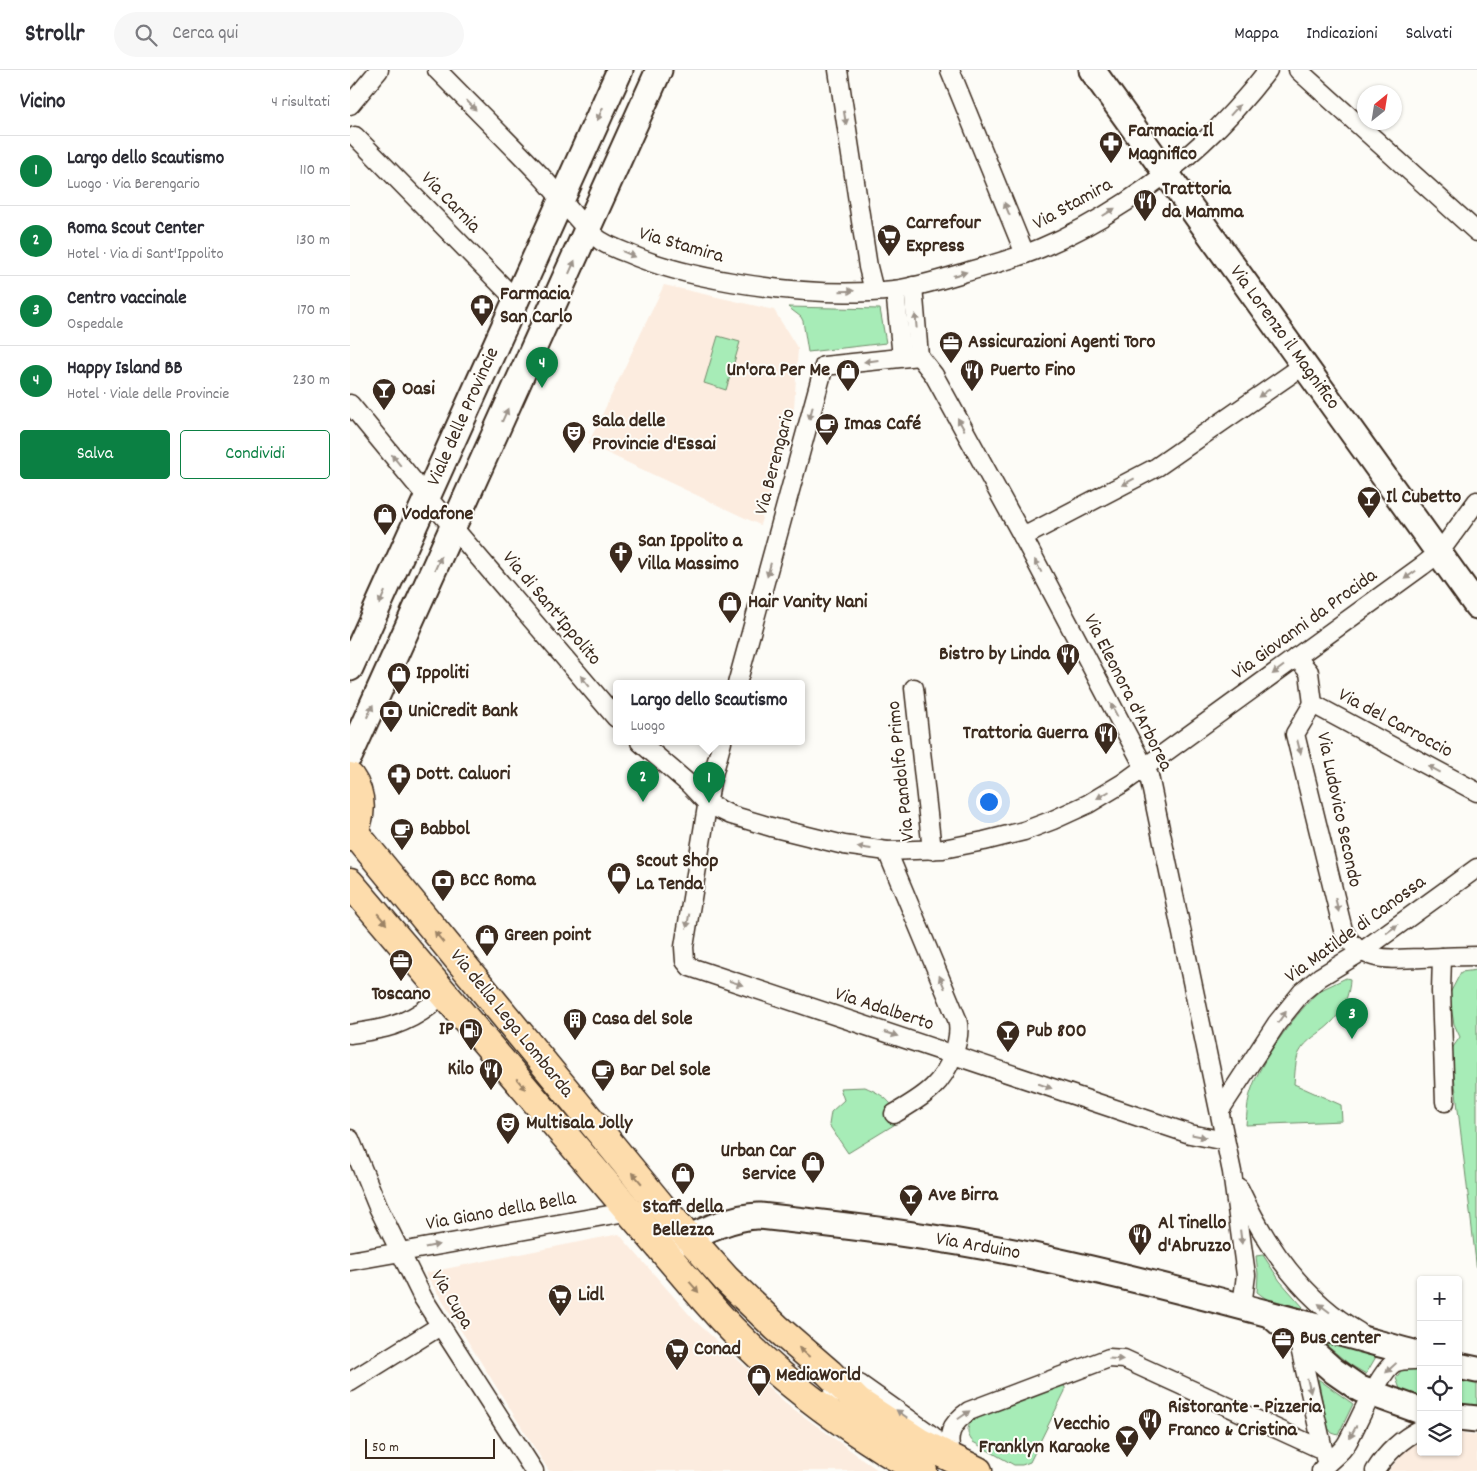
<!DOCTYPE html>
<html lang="it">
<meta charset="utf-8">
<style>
:root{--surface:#fff;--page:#f7f7f7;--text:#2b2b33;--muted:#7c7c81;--line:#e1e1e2;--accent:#0b8043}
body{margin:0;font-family:Dekko,sans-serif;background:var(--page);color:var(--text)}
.controls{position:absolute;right:15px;bottom:15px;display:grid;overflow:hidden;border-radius:5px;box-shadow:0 1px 4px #0004}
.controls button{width:45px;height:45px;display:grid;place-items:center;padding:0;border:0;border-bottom:1px solid var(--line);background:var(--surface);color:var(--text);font:25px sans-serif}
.compass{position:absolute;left:1007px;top:15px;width:45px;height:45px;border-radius:50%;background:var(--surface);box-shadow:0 1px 4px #0004;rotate:30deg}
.scale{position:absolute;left:15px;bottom:12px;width:130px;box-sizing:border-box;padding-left:5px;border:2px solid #3b2a1e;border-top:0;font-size:14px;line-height:18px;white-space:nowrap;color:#3b2a1e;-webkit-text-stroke:4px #fdfcf7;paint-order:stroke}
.you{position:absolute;left:638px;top:731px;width:18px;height:18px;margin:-12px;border:4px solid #fff;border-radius:50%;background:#1a73e8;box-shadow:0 0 0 8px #1a73e833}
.badge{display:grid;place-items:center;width:32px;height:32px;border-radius:50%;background:var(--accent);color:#fff;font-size:16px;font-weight:700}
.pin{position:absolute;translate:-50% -41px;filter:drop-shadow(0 1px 2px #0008)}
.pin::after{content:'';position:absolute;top:26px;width:18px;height:15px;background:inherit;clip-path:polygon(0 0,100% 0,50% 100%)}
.popup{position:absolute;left:263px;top:610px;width:192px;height:65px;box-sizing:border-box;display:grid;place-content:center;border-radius:5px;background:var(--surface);filter:drop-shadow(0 1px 4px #0005);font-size:16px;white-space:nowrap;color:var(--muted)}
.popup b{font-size:19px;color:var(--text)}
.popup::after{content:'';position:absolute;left:50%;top:100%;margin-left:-10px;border:10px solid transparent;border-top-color:var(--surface)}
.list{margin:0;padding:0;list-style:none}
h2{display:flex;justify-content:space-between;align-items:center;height:65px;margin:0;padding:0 20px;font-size:21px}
h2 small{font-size:16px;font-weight:400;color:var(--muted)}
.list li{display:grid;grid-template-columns:32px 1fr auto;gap:15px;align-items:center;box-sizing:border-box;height:70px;padding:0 20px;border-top:1px solid var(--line)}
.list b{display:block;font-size:19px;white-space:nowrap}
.list p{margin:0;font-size:16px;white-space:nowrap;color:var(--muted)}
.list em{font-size:16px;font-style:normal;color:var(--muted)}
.actions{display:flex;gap:10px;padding:15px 20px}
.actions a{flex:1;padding:11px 0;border:1px solid var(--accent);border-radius:5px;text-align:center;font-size:18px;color:var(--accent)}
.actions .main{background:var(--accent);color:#fff}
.icon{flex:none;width:28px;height:28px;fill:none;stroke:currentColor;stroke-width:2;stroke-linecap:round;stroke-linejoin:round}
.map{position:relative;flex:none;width:1127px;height:1401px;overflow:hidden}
header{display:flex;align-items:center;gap:30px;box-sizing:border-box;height:70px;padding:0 25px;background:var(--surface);border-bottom:1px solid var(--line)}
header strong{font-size:24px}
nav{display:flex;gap:28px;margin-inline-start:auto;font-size:18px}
.search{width:350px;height:45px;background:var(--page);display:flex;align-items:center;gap:12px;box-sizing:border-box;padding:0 18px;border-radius:28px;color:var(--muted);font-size:19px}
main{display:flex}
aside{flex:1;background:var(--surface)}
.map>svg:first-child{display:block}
</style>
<header>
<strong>Strollr</strong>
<div class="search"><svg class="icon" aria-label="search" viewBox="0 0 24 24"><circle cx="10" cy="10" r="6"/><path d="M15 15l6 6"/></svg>Cerca qui</div>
<nav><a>Mappa</a><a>Indicazioni</a><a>Salvati</a></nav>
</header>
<main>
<aside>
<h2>Vicino<small>4 risultati</small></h2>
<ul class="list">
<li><span class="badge">1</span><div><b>Largo dello Scautismo</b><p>Luogo · Via Berengario</p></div><em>110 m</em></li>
<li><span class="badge">2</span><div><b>Roma Scout Center</b><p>Hotel · Via di Sant'Ippolito</p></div><em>130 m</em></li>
<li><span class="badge">3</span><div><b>Centro vaccinale</b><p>Ospedale</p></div><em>170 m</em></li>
<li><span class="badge">4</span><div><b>Happy Island BB</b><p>Hotel · Viale delle Provincie</p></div><em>230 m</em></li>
</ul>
<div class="actions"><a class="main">Salva</a><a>Condividi</a></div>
</aside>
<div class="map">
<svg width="1127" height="1401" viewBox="0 0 1127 1401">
<rect width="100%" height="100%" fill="#fdfcf7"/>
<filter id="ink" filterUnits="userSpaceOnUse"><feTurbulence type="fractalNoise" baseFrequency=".02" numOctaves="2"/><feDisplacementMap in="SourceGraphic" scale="10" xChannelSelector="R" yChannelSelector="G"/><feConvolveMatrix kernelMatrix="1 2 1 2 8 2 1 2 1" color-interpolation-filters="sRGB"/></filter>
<g filter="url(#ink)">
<g fill="#fcecdf">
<path d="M314 215 424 240 448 279 444 338 410 455 238 374Z"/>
<path d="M269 1164 344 1250 438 1335 529 1401H199L75 1203Z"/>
<path d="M1108 1363 1127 1365V1401H1038L1055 1381 1071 1371V1382H1108Z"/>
</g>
<g fill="#a7ecb7" stroke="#718b6a">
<path d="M438 237 530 239 536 273 458 282 453 251 451 247Z"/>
<path d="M368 266 390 272 376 320 354 313Z"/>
<path d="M1127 900V1201L1101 980 1110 967 1104 954 1099 925 1111 902Z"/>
<path d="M996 908 1000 909C1000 924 992 943 980 954 970 964 956 969 949 983 945 991 945 1004 944 1014L991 1035 992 1051 896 1055C897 1044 897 1032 901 1021 910 991 943 948 965 925L971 920Z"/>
<path d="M515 1017C536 1026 540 1031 552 1050L498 1083 479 1055 481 1042 494 1030 490 1018Z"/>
<path d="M913 1185 930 1211 953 1237 952 1238 915 1228 907 1222 908 1204 906 1186Z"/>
<path d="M970 1270 1027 1285 1016 1304 999 1294Z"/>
<path d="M1053 1298H1071V1330L1050 1319 1046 1308Z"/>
<path d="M1108 1307 1127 1311V1336L1108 1334Z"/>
<path d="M968 1309 1003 1334 988 1365 982 1363 978 1358Z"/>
<path d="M712 1314 715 1317V1321L680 1392 672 1395H664L623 1372C616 1364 616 1355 625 1348Z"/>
</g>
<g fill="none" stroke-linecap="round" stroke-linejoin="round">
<g stroke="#3b2a1e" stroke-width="21">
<g id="street">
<path d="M87 0C122 36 159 72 194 109 211 128 231 157 251 171 259 176 269 180 277 183 311 198 346 206 382 212 435 221 491 226 544 220 568 217 593 209 616 202 641 195 667 188 691 178 746 155 808 114 852 73 876 51 898 26 918 0"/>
<path d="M488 0 518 197 524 221"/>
<path d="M600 0 675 184"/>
<path d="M948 0 1127 162"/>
<path d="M0 35 29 0"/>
<path d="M5 66 165 229"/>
<path d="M563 216 569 286"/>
<path d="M545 220 552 287"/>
<path d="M569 286 584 305 673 467 799 706 882 1102 896 1205 892 1236"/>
<path d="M0 334 66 414 266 648"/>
<path d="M673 467 807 397 954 295"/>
<path d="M946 587 959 602 963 634 1127 722"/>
<path d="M387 614 474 296 569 286"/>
<path d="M564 618 582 780"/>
<path d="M963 634 945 664 993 860C1010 894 1040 889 1072 888 1090 887 1109 886 1127 886"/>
<path d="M290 672 339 714 358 734 381 745 421 757 494 775 537 781 593 779 634 771 674 761 703 750 738 734 773 713 1072 496 1089 483 1127 431"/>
<path d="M372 672 361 712 334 877 335 891 340 897 840 1064 875 1071"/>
<path d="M537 781 607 949C613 969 598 1003 583 1017 572 1028 557 1036 544 1044"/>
<path d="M1092 887 1091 921 1095 1032"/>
<path d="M0 964C33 959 54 956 81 935"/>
<path d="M870 1040 927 953 952 922 970 907 1011 882 1127 798"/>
<path d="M0 1069 28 1137 73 1228 184 1401"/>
<path d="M889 1118C916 1176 953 1230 1009 1262"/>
<path d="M0 1191 287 1140"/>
<path d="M948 1269 975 1388"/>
<path d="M0 1312 90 1256"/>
<path d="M473 1339C478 1333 489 1313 496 1311 501 1309 507 1313 511 1315L583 1366"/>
<path d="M602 1388C596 1366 600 1354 619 1341L759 1288 774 1289 973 1380"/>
<path d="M971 1401C978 1390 990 1385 997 1373 1007 1356 1029 1302 1044 1293 1052 1289 1061 1290 1070 1290"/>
<path d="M1025 1401C1037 1382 1051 1369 1071 1359"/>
</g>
</g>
<g stroke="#3b2a1e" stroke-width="29">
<g id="secondary">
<path d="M742 0 1127 536"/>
<path d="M0 598 270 0"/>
<path d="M0 685 309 0"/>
<path d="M312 1180C338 1168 382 1145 410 1146 501 1156 593 1167 683 1186 813 1214 942 1250 1071 1285"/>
<path d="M923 1247 984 1301 1010 1319 1071 1341"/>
<path d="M1108 1296 1127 1300"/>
<path d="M1108 1347 1127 1349"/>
</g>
</g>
<g stroke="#3b2a1e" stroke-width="31">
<g id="primary">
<path d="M0 707C13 725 13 748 0 767"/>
<path d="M4 762 310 1135 376 1209 427 1258 479 1303 508 1332 569 1372 628 1401"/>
<path d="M0 813 355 1230C406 1289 467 1338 533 1379 546 1388 560 1394 573 1401"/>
</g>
</g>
<use href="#street" stroke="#fdfcf7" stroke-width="18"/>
<use href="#secondary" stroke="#fdfcf7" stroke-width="25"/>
<use href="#primary" stroke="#fddcac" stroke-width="28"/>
</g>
<defs><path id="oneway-solid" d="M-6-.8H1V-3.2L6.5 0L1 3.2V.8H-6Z" transform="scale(1.25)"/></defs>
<g fill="#9c938a">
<use href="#oneway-solid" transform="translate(121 35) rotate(46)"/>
<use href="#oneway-solid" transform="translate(885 40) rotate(-48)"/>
<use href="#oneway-solid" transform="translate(250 44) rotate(114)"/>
<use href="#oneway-solid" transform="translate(495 48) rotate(81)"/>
<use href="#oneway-solid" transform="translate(657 139) rotate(-112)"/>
<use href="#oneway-solid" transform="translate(759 142) rotate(-32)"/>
<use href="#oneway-solid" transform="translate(279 184) rotate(23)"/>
<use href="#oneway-solid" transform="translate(222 197) rotate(-66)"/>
<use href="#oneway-solid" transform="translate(610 204) rotate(-16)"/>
<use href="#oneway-solid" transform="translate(497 221) rotate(-1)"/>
<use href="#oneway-solid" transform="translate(566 251) rotate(-95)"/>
<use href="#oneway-solid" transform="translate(521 291) rotate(173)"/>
<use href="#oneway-solid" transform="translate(914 323) rotate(145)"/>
<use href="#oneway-solid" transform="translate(461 343) rotate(105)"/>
<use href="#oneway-solid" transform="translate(155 345) rotate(-66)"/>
<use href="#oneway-solid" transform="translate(611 354) rotate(-119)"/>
<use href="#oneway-solid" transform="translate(46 390) rotate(-129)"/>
<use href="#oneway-solid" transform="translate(778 412) rotate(152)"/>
<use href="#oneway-solid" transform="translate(88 493) rotate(-66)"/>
<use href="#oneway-solid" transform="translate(688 496) rotate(-118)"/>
<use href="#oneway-solid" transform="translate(419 500) rotate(105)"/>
<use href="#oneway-solid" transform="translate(1060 505) rotate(145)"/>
<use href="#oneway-solid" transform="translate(32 528) rotate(114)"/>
<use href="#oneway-solid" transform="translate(928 600) rotate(143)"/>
<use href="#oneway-solid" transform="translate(235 611) rotate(-129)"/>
<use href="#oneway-solid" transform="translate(764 640) rotate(-118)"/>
<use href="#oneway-solid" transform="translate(20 641) rotate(-65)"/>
<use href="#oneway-solid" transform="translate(949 677) rotate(76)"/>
<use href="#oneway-solid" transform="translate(1084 699) rotate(-152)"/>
<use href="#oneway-solid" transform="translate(753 725) rotate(150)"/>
<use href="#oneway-solid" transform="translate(514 778) rotate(-172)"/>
<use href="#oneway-solid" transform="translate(987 835) rotate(76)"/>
<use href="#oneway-solid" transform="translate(338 851) rotate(100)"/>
<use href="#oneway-solid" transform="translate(1042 859) rotate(-36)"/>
<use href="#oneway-solid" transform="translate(592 912) rotate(-113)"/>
<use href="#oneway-solid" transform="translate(386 913) rotate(18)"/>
<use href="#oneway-solid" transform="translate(932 947) rotate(-54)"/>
<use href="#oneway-solid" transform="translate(541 964) rotate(18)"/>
<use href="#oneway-solid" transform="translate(695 1016) rotate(19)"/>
<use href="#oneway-solid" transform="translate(849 1066) rotate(11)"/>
<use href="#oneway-solid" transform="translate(891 1167) rotate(83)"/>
<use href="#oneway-solid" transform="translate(82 1176) rotate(-11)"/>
<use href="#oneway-solid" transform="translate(974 1238) rotate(-143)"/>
<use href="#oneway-solid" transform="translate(766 1289) rotate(3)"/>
<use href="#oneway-solid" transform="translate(1041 1298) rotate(137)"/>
<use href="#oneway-solid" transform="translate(959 1316) rotate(77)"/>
<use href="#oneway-solid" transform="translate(552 1344) rotate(-145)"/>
<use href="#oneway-solid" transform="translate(614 1345) rotate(-35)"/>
<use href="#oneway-solid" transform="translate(1003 1362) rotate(118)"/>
</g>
<g fill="#9c8365">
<use href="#oneway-solid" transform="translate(32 849) rotate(50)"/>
<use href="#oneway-solid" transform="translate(89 867) rotate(-129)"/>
<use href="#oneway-solid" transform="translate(171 1014) rotate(50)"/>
<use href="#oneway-solid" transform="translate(287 1108) rotate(-130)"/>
<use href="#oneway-solid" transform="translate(344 1217) rotate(49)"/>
<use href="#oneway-solid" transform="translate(454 1282) rotate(-139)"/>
</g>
</g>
<defs>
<g id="pharmacy-pin" transform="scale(1.25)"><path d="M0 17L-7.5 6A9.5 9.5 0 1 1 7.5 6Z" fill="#3b2a1e" stroke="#fdfcf7"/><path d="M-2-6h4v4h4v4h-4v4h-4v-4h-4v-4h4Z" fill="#fff"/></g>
<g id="restaurant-pin" transform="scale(1.25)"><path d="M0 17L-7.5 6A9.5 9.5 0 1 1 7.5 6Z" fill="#3b2a1e" stroke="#fdfcf7"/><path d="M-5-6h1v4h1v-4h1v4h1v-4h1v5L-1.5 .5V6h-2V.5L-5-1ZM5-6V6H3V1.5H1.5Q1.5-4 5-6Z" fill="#fff"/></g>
<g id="supermarket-pin" transform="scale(1.25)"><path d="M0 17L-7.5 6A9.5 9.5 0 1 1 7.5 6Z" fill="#3b2a1e" stroke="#fdfcf7"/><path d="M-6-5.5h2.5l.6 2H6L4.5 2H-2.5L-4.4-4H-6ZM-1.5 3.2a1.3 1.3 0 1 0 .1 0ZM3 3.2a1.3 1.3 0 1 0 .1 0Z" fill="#fff"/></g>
<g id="office-pin" transform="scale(1.25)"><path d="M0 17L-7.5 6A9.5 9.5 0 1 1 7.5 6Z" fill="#3b2a1e" stroke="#fdfcf7"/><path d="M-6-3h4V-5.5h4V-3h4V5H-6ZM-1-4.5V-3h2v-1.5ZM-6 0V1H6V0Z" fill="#fff"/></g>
<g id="shop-pin" transform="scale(1.25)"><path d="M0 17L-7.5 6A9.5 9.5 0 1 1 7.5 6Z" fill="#3b2a1e" stroke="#fdfcf7"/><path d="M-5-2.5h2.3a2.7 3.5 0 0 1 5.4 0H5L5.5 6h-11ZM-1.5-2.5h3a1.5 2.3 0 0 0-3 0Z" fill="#fff"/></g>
<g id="bar-pin" transform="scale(1.25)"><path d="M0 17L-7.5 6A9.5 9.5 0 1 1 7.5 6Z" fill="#3b2a1e" stroke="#fdfcf7"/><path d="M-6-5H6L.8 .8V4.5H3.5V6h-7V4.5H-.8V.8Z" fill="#fff"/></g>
<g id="cafe-pin" transform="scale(1.25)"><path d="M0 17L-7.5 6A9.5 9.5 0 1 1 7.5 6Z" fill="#3b2a1e" stroke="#fdfcf7"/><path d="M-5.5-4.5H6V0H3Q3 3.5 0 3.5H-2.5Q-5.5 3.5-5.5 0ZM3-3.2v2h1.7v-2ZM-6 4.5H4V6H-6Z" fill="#fff"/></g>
<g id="theatre-pin" transform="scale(1.25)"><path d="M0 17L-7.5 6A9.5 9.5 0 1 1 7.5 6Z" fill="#3b2a1e" stroke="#fdfcf7"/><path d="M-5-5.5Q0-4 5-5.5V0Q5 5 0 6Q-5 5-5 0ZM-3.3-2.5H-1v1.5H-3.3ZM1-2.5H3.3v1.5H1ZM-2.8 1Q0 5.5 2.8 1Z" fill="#fff"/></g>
<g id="church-pin" transform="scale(1.25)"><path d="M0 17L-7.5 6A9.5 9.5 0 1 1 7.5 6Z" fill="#3b2a1e" stroke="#fdfcf7"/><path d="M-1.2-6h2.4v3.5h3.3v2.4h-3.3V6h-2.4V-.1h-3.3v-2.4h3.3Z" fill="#fff"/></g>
<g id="bank-pin" transform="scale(1.25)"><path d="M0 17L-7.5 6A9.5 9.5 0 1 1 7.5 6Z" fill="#3b2a1e" stroke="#fdfcf7"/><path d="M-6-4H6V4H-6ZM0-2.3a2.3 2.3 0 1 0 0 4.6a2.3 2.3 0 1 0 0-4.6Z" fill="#fff"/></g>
<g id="building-pin" transform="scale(1.25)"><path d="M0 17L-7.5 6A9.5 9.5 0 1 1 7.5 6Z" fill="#3b2a1e" stroke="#fdfcf7"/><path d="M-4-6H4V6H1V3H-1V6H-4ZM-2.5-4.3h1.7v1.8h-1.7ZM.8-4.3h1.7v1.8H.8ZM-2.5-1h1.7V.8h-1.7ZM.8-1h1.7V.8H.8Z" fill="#fff"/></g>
<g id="fuel-pin" transform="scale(1.25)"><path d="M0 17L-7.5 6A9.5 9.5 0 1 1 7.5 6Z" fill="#3b2a1e" stroke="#fdfcf7"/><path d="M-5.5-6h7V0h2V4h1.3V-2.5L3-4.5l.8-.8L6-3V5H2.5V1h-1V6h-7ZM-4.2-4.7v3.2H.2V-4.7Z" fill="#fff"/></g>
</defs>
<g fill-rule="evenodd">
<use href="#pharmacy-pin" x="761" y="73"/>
<use href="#restaurant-pin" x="795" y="131"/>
<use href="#supermarket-pin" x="539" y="166"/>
<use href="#pharmacy-pin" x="132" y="236"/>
<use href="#office-pin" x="601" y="273"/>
<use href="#shop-pin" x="498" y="301"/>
<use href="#restaurant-pin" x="622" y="301"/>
<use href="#bar-pin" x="34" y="320"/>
<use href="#cafe-pin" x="477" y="355"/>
<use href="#theatre-pin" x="224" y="363"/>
<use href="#bar-pin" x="1019" y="428"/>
<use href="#shop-pin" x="35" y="445"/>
<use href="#church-pin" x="271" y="483"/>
<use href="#shop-pin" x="380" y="533"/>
<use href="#restaurant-pin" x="718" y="585"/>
<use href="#shop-pin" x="49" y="604"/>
<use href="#bank-pin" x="41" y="642"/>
<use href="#restaurant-pin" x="756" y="664"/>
<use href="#pharmacy-pin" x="49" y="705"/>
<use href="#cafe-pin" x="52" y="760"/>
<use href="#shop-pin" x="269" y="804"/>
<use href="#bank-pin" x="93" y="811"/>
<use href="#shop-pin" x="137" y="866"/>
<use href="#office-pin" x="51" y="891"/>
<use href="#building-pin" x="225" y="950"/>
<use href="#fuel-pin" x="121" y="960"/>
<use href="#bar-pin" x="658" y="962"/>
<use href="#restaurant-pin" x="141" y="1000"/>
<use href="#cafe-pin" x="253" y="1001"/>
<use href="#theatre-pin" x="158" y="1054"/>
<use href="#shop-pin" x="463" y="1093"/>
<use href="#shop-pin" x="333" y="1104"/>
<use href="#bar-pin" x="561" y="1126"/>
<use href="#restaurant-pin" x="790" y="1165"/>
<use href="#supermarket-pin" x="210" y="1226"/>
<use href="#office-pin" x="933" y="1269"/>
<use href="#supermarket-pin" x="327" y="1280"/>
<use href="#shop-pin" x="409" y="1306"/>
<use href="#restaurant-pin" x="800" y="1350"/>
<use href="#bar-pin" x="777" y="1367"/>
</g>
<g text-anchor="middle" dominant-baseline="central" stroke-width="4" stroke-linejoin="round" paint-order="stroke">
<g font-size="20" font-weight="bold" fill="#3b2a1e" stroke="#fdfcf7" text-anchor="start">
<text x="778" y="62">Farmacia Il<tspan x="778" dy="23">Magnifico</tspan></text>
<text x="812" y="120">Trattoria<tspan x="812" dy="23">da Mamma</tspan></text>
<text x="556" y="154">Carrefour<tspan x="556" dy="23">Express</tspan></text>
<text x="150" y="225">Farmacia<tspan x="150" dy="23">San Carlo</tspan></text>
<text x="618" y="273">Assicurazioni Agenti Toro</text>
<text x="480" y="301" text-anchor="end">Un'ora Per Me</text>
<text x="640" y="301">Puerto Fino</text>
<text x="52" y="320">Oasi</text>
<text x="242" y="352">Sala delle<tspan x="242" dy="23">Provincie d'Essai</tspan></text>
<text x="494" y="355">Imas Café</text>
<text x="1036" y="428">Il Cubetto</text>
<text x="52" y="445">Vodafone</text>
<text x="288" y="472">San Ippolito a<tspan x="288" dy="23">Villa Massimo</tspan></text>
<text x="398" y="533">Hair Vanity Nani</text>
<text x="700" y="585" text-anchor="end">Bistro by Linda</text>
<text x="66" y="604">Ippoliti</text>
<text x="58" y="642">UniCredit Bank</text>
<text x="738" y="664" text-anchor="end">Trattoria Guerra</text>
<text x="66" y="705">Dott. Caluori</text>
<text x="70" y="760">Babbol</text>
<text x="286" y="792">Scout Shop<tspan x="286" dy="23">La Tenda</tspan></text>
<text x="110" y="811">BCC Roma</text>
<text x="154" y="866">Green point</text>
<text x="51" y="925" text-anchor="middle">Toscano</text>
<text x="242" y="950">Casa del Sole</text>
<text x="104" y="960" text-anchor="end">IP</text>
<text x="676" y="962">Pub 800</text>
<text x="124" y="1000" text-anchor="end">Kilo</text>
<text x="270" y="1001">Bar Del Sole</text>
<text x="176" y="1054">Multisala Jolly</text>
<text x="446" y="1082" text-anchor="end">Urban Car<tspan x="446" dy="23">Service</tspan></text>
<text x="578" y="1126">Ave Birra</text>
<text x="333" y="1138" text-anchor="middle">Staff della<tspan x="333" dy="23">Bellezza</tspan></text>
<text x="808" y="1154">Al Tinello<tspan x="808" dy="23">d'Abruzzo</tspan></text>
<text x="228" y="1226">Lidl</text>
<text x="950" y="1269">Bus center</text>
<text x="344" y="1280">Conad</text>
<text x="426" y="1306">MediaWorld</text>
<text x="818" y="1338">Ristorante - Pizzeria<tspan x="818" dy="23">Franco &amp; Cristina</tspan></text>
<text x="760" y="1355" text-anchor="end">Vecchio<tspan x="760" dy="23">Franklyn Karaoke</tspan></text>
</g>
<g font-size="20" fill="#3b2a1e" stroke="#fdfcf7">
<text transform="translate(100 133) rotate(46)">Via Carnia</text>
<text transform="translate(723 135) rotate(-29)">Via Stamira</text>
<text transform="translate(331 176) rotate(16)">Via Stamira</text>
<text transform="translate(934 268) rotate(54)">Via Lorenzo il Magnifico</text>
<text transform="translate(114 347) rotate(-66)">Viale delle Provincie</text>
<text transform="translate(426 392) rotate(-75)">Via Berengario</text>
<text transform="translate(201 539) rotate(50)">Via di Sant'Ippolito</text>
<text transform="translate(955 555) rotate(-36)">Via Giovanni da Procida</text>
<text transform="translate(777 623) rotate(63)">Via Eleonora d'Arborea</text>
<text transform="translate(1045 654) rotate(28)">Via del Carroccio</text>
<text transform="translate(552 701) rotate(-96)">Via Pandolfo Primo</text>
<text transform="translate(988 740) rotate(78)">Via Ludovico Secondo</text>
<text transform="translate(1006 860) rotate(-36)">Via Matilde di Canossa</text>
<text transform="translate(534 940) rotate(18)">Via Adalberto</text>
<text transform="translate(161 954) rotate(51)">Via della Lega Lombarda</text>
<text transform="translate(151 1142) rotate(-10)">Via Giano della Bella</text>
<text transform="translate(628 1177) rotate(10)">Via Arduino</text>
<text transform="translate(101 1230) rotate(59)">Via Cupa</text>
</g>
</g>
</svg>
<div class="controls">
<button>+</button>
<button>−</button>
<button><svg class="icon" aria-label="locate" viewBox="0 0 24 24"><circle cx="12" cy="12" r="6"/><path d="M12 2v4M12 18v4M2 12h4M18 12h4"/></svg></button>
<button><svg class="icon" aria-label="layers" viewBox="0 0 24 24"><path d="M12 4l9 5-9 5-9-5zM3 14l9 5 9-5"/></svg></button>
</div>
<svg class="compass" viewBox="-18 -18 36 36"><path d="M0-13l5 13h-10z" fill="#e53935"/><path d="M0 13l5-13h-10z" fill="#7c7c81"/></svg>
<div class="scale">50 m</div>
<div class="you"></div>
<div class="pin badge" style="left:359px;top:733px">1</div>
<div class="popup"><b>Largo dello Scautismo</b>Luogo</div>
<div class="pin badge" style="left:293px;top:732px">2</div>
<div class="pin badge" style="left:1002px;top:969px">3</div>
<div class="pin badge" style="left:192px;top:318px">4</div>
</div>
</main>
